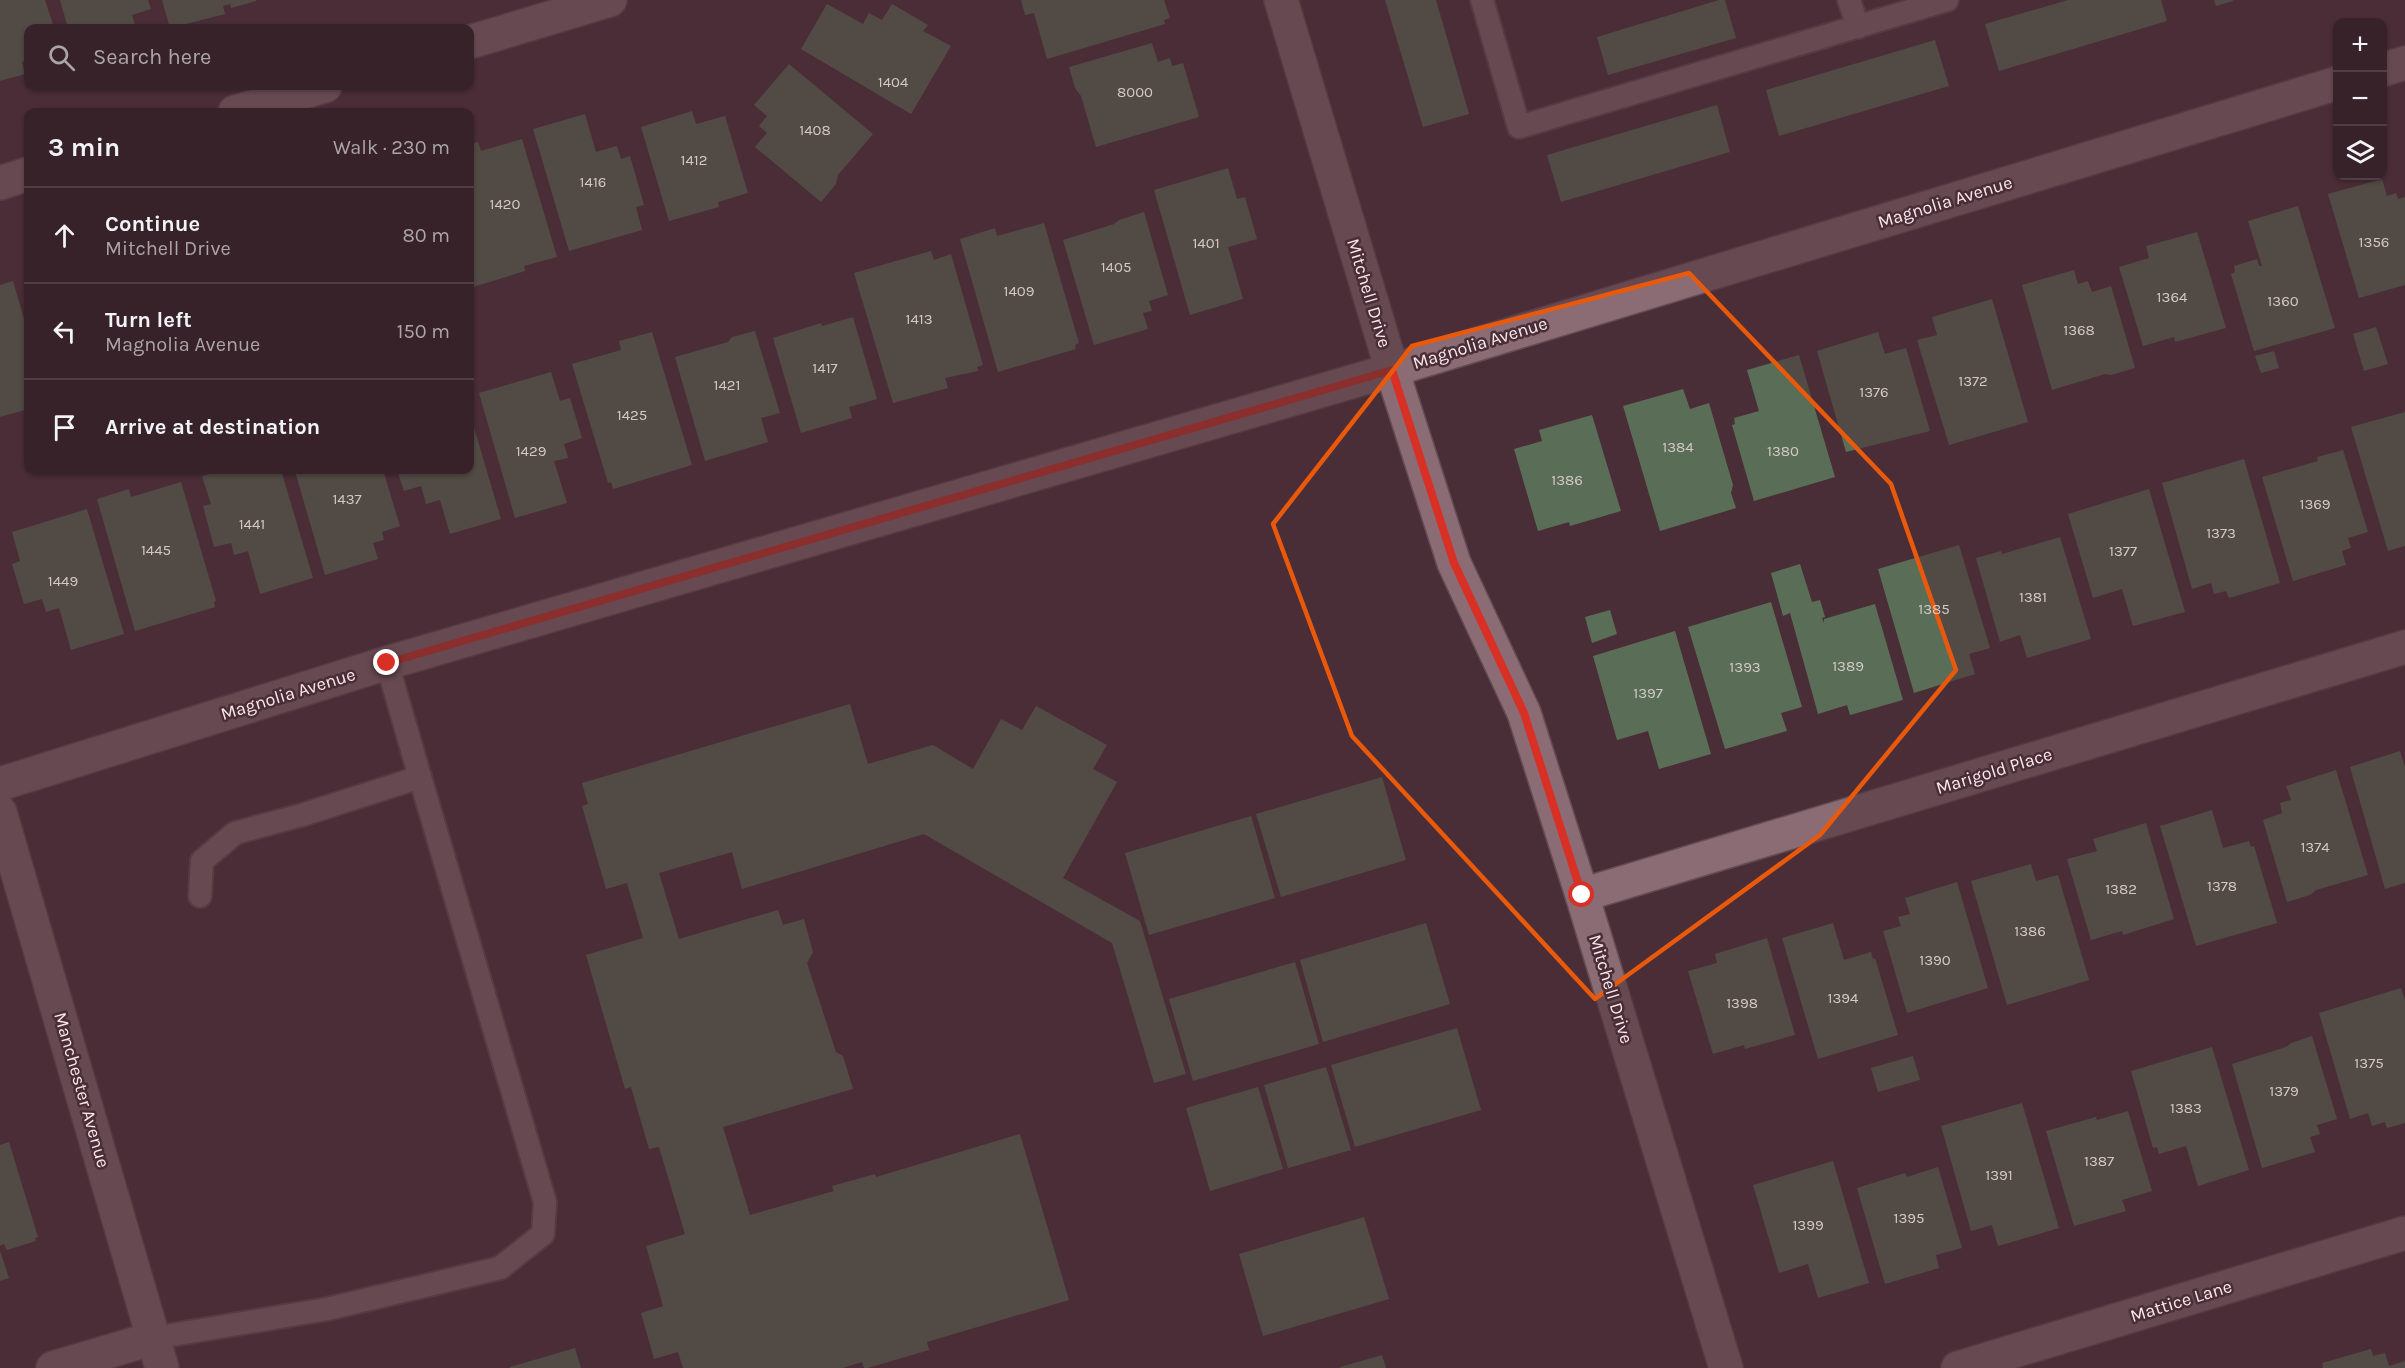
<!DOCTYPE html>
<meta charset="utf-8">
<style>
:root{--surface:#382229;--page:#432f35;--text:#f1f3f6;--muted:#aba4a8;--line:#523f46}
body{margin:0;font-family:Karla,sans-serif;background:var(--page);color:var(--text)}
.controls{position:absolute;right:18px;top:18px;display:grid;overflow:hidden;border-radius:12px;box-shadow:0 2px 4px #0004}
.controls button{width:54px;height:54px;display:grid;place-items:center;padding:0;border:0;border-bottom:2px solid var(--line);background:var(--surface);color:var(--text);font:30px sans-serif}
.stop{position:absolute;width:18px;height:18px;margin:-14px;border:4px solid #d93025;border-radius:50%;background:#fff}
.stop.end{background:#d93025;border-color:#fff;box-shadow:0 2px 6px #0008}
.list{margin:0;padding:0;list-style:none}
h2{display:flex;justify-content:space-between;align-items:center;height:78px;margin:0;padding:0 24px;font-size:26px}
h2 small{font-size:20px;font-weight:400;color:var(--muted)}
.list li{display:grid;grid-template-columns:39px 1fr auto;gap:18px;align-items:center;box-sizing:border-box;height:96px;padding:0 24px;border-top:2px solid var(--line)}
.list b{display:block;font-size:22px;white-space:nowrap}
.list p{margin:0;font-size:20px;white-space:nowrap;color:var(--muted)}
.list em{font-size:20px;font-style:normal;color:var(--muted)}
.icon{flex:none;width:33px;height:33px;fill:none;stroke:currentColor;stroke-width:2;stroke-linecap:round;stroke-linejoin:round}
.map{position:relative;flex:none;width:2405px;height:1368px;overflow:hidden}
.search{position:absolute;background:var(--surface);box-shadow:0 2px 4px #0004;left:24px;top:24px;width:450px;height:66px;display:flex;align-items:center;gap:15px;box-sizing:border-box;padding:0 21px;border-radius:12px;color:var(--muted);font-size:22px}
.panel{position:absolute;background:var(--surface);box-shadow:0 2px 4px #0004;left:24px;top:108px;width:450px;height:366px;border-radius:12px}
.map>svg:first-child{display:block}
</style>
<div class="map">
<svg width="2405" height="1368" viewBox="0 0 2405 1368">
<rect width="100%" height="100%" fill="#4a2e37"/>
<g fill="#5a6e57">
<path d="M0 0H45L54 28H28V60L22 62 25 74 0 81Z"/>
<path d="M60 0H148L151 9 132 15 135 25 124 28H68Z"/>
<path d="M162 0H256V1L231 8 230 4 223 6 225 14 170 28Z"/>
<path d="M1021 0H1164L1170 18 1164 20 1165 24 1047 59 1034 13 1025 15Z"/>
<path d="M1385 0H1436L1469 114 1423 127Z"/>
<path d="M1719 0H1725L1736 38 1608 75 1597 37Z"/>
<path d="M2068 0H2161L2167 21 1999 71 1985 24Z"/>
<path d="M2214 0H2233V1L2216 6Z"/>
<path d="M827 4 863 24 869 13 882 20 892 4 928 25 923 31 951 46 911 114 801 49Z"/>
<path d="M1935 40 1949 86 1779 136 1766 90Z"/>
<path d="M1152 43 1158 62 1170 58 1172 66 1183 63 1199 117 1096 147 1081 96 1075 88 1069 67Z"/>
<path d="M789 64 873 134 838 175 836 184 821 202 755 147 767 133 759 126 767 116 754 105Z"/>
<path d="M1717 105 1730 152 1561 202 1547 155Z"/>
<path d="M692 111 696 124 725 116 748 193 718 202 719 207 669 221 641 127Z"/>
<path d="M585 114 596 152 617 146 621 159 630 156 644 205 636 207 642 230 569 251 533 129Z"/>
<path d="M522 139 557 257 524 266 525 271 470 288V144L478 142 481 151Z"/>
<path d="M1228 168 1237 199 1245 197 1257 239 1228 247 1243 299 1190 315 1154 190Z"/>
<path d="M2382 179 2387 196 2396 193 2398 199 2405 197V285L2359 298 2328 194Z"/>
<path d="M2298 206 2335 328 2254 351 2231 274 2235 272 2234 266 2257 259 2259 266H2262L2248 221Z"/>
<path d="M1144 212 1168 295 1149 301 1152 311 1143 313 1148 329 1094 345 1063 240 1114 224 1119 220Z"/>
<path d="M1044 223 1079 343 1075 345 1076 349 998 372 960 239 995 228 997 236Z"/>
<path d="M2197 232 2226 328 2175 342 2174 337 2143 346 2119 267 2149 258 2146 246Z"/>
<path d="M931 251 934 260 951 254 983 365 977 367 978 371 945 378 948 388 893 403 854 273Z"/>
<path d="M2074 270 2078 284 2088 281 2092 292 2111 286 2135 368 2111 375 2105 374 2052 390 2022 285Z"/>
<path d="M13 281 28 333V409L0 417V285Z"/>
<path d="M1992 299 2028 422 1949 445 1917 340 1937 335 1932 317Z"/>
<path d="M853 317 877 399 849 407 852 418 801 433 773 338 821 323 822 326Z"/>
<path d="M2376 327 2388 364 2364 371 2353 334Z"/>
<path d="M755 331 780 413 761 418 768 442 705 461 675 357 728 342 732 337Z"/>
<path d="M652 332 692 465 613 489 611 482 608 483 572 364 621 350 619 341Z"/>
<path d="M1878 332 1885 354 1906 348 1930 431 1846 452 1817 351Z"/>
<path d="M2274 351 2279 368 2261 373 2255 356Z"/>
<path d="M1799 355 1835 477 1754 501 1732 425 1735 424 1734 418 1759 411 1747 370Z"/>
<path d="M551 372 560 401 570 398 582 438 564 444 568 458 554 461 567 503 515 518 479 393Z"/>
<path d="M1683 389 1690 409 1709 403 1733 485 1731 493 1736 508 1660 531 1623 406Z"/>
<path d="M2405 412V546L2388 551 2351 427Z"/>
<path d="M470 414 501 519 450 534 440 500 426 504 421 486 404 491 397 470H470Z"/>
<path d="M1592 415 1621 511 1570 526 1569 522 1538 531 1514 449 1542 441 1539 430Z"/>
<path d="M2343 450 2368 532 2348 538 2351 548 2342 551 2346 565 2293 581 2262 477 2318 461 2317 457Z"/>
<path d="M2244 459 2280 583 2229 598 2226 591 2214 594 2211 583 2192 589 2162 483Z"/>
<path d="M223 470H281L313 578 260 594 248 551 234 555 231 543 214 547 203 506 211 504 202 476Z"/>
<path d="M299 470H383L400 526 382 532 384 540 373 543 378 559 325 575 295 471Z"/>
<path d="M181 482 216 601 214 602 215 607 135 631 97 499 129 489 131 497Z"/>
<path d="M2149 489 2185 612 2133 626 2122 589 2093 598 2068 514Z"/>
<path d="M87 509 124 634 71 650 59 608 46 612 42 599 24 604 12 564 20 561 12 532Z"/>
<path d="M2060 537 2091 639 2027 658 2020 635 2000 642 1976 558 2001 551 2002 554Z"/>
<path d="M1959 545 1990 648 1969 654 1975 674 1914 693 1878 569Z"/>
<path d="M1800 564 1812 602 1820 600 1825 617 1822 618 1824 623V619L1875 604 1903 700 1850 715 1847 705 1818 714 1790 613 1783 616 1771 573Z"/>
<path d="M1771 602 1802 707 1781 713 1787 731 1725 749 1688 627Z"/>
<path d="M1610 610 1617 634 1592 643 1585 617Z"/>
<path d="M1675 631 1711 754 1659 769 1648 731 1617 740 1593 656Z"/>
<path d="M850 704 868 764 933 745 973 769 1001 719 1022 730 1036 706 1107 745 1093 769 1117 782 1063 878 1140 921 1186 1074 1154 1083 1112 943 924 834 742 889 732 852 659 873 679 939 778 910 783 925 804 919 813 952 807 963 836 1052 843 1056 853 1089 723 1127 750 1215 834 1191 832 1186 875 1174 876 1177 1020 1134 1069 1300 927 1342 929 1350 868 1368H864L862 1362 843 1368H683L678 1352 654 1359 641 1313 663 1306 646 1246 685 1234 659 1147 649 1149 631 1087 625 1089 586 955 643 938 627 883 606 889 582 806 588 804 582 783Z"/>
<path d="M2400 751 2405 767V883L2385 889 2350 767Z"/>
<path d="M2336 770 2368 875 2316 890 2310 895 2287 902 2263 820 2282 813 2280 803 2291 800 2286 786Z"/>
<path d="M1382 777 1406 860 1281 897 1256 814Z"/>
<path d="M2212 810 2223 848 2249 841 2251 847 2254 846 2277 923 2196 946 2160 826Z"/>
<path d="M1251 816 1275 898 1149 935 1125 853Z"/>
<path d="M2146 823 2174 919 2123 935 2122 931 2091 940 2067 859 2097 851 2093 839Z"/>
<path d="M2031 864 2036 881 2058 875 2089 980 2007 1005 1971 881Z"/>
<path d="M1957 882 1988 988 1907 1013 1883 931 1901 926 1898 917 1910 914 1905 898Z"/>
<path d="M1426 923 1450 1004 1323 1042 1300 960Z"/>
<path d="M1833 923 1844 960 1871 952 1873 959 1875 958 1898 1035 1818 1059 1782 938Z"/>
<path d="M1767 938 1795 1035 1745 1049 1744 1045 1713 1054 1688 971 1717 963 1715 954Z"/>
<path d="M1295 962 1319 1044 1193 1081 1169 999Z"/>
<path d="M2401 988 2405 1000V1123L2387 1128 2385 1122 2372 1126 2368 1113 2350 1119 2319 1013Z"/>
<path d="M1457 1028 1481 1110 1355 1147 1331 1065Z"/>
<path d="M2312 1036 2337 1119 2317 1125 2320 1134 2310 1137 2315 1152 2262 1168 2232 1064 2286 1047 2291 1043Z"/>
<path d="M2212 1047 2249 1170 2198 1186 2186 1146 2159 1154 2157 1147 2153 1148 2131 1071Z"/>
<path d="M1913 1056 1920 1080 1878 1092 1871 1068Z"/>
<path d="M1326 1067 1351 1150 1288 1168 1264 1085Z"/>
<path d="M1258 1087 1283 1169 1210 1191 1186 1108Z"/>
<path d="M2022 1103 2059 1228 1998 1246 1992 1225 1971 1231 1941 1126Z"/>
<path d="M2128 1111 2152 1191 2122 1200 2126 1211 2074 1226 2046 1131 2096 1117 2097 1120Z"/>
<path d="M9 1142 38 1237 35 1238 36 1241 7 1250 4 1244 0 1246V1145Z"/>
<path d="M1833 1161 1869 1283 1818 1298 1808 1264 1779 1273 1753 1185Z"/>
<path d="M1938 1167 1962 1248 1936 1255 1939 1268 1885 1284 1857 1188 1905 1173 1907 1177Z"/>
<path d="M1364 1217 1389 1299 1263 1336 1239 1254Z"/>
<path d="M0 1251 9 1278 0 1281Z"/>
<path d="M575 1348 581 1368H510V1367Z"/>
<path d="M2371 1349 2373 1356 2385 1353 2389 1366 2405 1361V1368H2323L2322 1363Z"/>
<path d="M1382 1355 1386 1368H1340V1367Z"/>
</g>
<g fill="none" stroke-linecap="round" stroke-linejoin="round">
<g stroke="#644c54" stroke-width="26">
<g id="lane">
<path d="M1482 0 1519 127 1947 0"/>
<path d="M1849 0 1858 27"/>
<path d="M387 663 420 777"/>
<path d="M154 1338 327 1309 500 1268 543 1234 545 1202 420 777 302 815 235 833 202 861 200 896"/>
</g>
</g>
<g stroke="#644c54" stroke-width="36">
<g id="street">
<path d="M1281 0 1392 370 1454 563 1524 713 1582 895 1726 1368"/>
<path d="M470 42 610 0"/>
<path d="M2382 70 2405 63"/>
<path d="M235 112 325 86"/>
<path d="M0 183 28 174"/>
<path d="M0 784 387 663 1392 370 2338 83"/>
<path d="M0 812 162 1368"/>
<path d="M1582 895 2405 647"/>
<path d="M53 1368 154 1338"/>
<path d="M1958 1368 2405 1233"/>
</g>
</g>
<use href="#lane" stroke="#8b6b74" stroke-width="22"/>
<use href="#street" stroke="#8b6b74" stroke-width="33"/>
</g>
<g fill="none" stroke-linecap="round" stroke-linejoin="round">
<path stroke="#d93025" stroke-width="8" d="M387 663 1392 370 1454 563 1524 713 1582 895"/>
</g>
<path d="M0 0H2405V1368H0ZM1689 273 1891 484 1956 670 1820 835 1595 999 1352 736 1273 524 1412 346Z" fill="#4a2e37" fill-opacity=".55" fill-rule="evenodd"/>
<path fill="none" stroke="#e8590c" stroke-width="4.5" stroke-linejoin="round" d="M1689 273 1891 484 1956 670 1820 835 1595 999 1352 736 1273 524 1412 346Z"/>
<g text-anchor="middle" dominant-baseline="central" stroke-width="5" stroke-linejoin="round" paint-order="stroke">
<g font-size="15" fill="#d2c9c7">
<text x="893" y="82">1404</text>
<text x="1135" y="92">8000</text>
<text x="815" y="130">1408</text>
<text x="694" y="160">1412</text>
<text x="593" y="182">1416</text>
<text x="505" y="204">1420</text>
<text x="2374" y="242">1356</text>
<text x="1206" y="243">1401</text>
<text x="1116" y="267">1405</text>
<text x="1019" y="291">1409</text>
<text x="2172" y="297">1364</text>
<text x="2283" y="301">1360</text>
<text x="919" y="319">1413</text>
<text x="2079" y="330">1368</text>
<text x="825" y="368">1417</text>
<text x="1973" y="381">1372</text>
<text x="727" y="385">1421</text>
<text x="1874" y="392">1376</text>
<text x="632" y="415">1425</text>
<text x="1678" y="447">1384</text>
<text x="531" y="451">1429</text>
<text x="1783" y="451">1380</text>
<text x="1567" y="480">1386</text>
<text x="347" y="499">1437</text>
<text x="2315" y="504">1369</text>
<text x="252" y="524">1441</text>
<text x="2221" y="533">1373</text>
<text x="156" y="550">1445</text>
<text x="2123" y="551">1377</text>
<text x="63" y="581">1449</text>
<text x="2033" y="597">1381</text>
<text x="1934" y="609">1385</text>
<text x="1848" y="666">1389</text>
<text x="1745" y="667">1393</text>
<text x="1648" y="693">1397</text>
<text x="2315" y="847">1374</text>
<text x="2222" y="886">1378</text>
<text x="2121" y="889">1382</text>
<text x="2030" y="931">1386</text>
<text x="1935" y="960">1390</text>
<text x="1843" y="998">1394</text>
<text x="1742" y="1003">1398</text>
<text x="2369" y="1063">1375</text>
<text x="2284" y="1091">1379</text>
<text x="2186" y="1108">1383</text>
<text x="2099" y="1161">1387</text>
<text x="1999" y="1175">1391</text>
<text x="1909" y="1218">1395</text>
<text x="1808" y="1225">1399</text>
</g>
<g font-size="18" fill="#fae7ec" stroke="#4a2e37">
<text transform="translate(1945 202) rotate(-17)">Magnolia Avenue</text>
<text transform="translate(1369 293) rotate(73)">Mitchell Drive</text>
<text transform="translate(1480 343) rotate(-17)">Magnolia Avenue</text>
<text transform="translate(288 694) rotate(-17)">Magnolia Avenue</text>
<text transform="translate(1994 771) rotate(-17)">Marigold Place</text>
<text transform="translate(1611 989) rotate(73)">Mitchell Drive</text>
<text transform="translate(82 1090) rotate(74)">Manchester Avenue</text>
<text transform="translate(2181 1301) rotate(-17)">Mattice Lane</text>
</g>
</g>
</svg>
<div class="controls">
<button>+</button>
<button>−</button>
<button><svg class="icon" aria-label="layers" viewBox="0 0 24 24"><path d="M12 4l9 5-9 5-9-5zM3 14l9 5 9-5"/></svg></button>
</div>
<div class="stop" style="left:1582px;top:895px"></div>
<div class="stop end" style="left:387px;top:663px"></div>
<div class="search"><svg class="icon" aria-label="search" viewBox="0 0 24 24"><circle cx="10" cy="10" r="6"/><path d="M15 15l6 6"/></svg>Search here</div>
<section class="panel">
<h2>3 min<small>Walk · 230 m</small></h2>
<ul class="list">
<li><svg class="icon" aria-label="ahead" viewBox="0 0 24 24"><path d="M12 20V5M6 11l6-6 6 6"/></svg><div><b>Continue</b><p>Mitchell Drive</p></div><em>80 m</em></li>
<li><svg class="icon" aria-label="left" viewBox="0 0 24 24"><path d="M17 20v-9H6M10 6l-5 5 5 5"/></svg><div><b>Turn left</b><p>Magnolia Avenue</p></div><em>150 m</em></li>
<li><svg class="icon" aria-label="arrive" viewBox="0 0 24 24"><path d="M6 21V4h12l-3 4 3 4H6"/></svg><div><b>Arrive at destination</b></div></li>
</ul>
</section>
</div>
